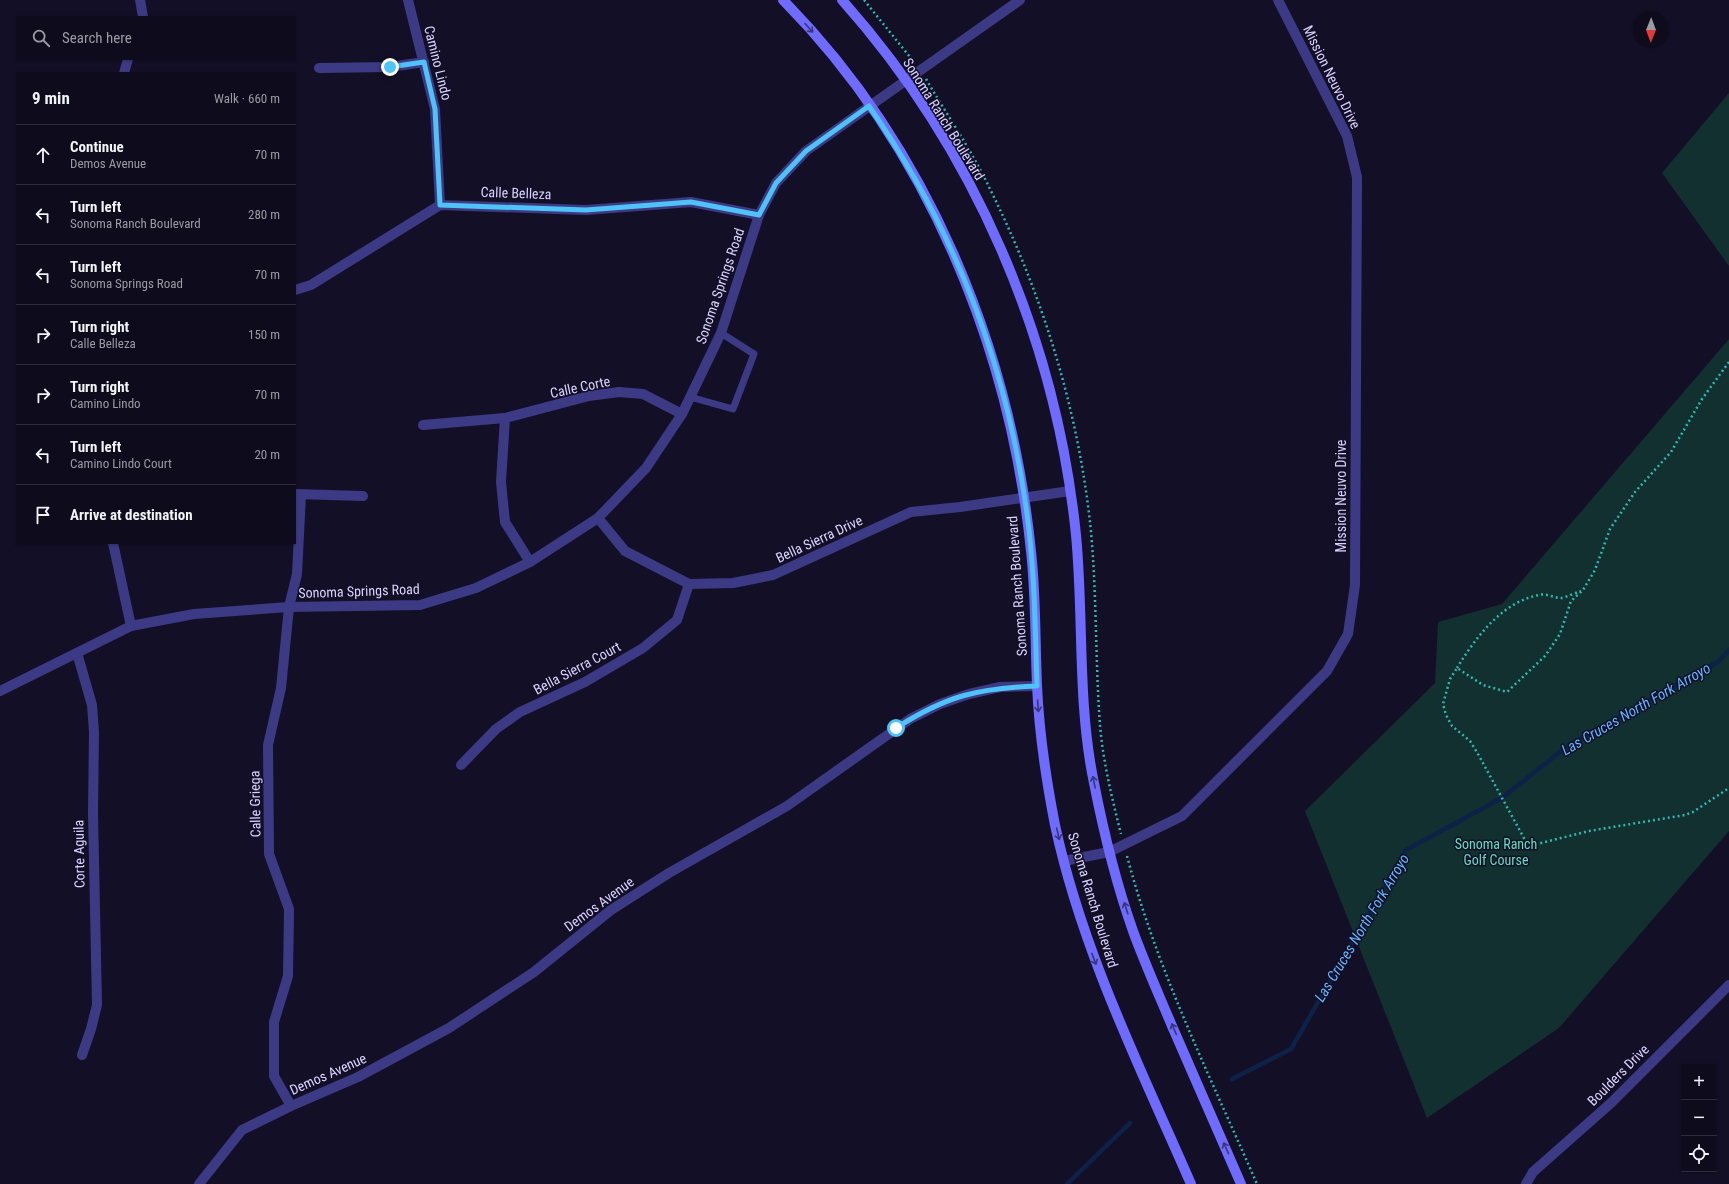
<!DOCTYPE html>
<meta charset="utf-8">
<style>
:root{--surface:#0e0b1c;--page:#171425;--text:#f1f3f6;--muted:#9b9ba3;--line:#2e2b3b}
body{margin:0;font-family:"Roboto Condensed",sans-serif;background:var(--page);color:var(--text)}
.controls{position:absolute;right:12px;bottom:12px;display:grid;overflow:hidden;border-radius:0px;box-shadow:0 1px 3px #0004}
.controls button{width:36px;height:36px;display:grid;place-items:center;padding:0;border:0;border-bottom:1px solid var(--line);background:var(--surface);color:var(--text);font:20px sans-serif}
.compass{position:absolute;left:1633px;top:12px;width:36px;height:36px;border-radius:50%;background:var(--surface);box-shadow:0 1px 3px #0004;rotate:181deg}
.stop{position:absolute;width:12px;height:12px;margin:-9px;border:3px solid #4fc3f7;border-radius:50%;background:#fff}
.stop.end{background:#4fc3f7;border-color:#fff;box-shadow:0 1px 4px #0008}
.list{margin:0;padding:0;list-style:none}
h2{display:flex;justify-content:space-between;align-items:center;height:52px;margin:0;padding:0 16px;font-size:17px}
h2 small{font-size:13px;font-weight:400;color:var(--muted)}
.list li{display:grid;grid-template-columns:26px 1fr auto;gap:12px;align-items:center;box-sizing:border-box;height:60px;padding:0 16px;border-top:1px solid var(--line)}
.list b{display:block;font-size:15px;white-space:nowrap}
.list p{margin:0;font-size:13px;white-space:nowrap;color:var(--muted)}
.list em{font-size:13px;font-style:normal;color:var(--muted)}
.icon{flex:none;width:22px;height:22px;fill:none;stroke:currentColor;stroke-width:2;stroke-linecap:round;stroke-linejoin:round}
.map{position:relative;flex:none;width:1729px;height:1184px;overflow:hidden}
.search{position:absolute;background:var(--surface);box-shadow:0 1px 3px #0004;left:16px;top:16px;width:280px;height:44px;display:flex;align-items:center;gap:10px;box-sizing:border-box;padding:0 14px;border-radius:0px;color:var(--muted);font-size:15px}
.panel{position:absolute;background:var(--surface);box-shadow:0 1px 3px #0004;left:16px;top:72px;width:280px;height:472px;border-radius:0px}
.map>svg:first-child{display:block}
</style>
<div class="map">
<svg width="1729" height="1184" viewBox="0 0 1729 1184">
<rect width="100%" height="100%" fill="#130f26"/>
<g fill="#12302f">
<path d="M1729 93V266L1662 173Z"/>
<path d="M1729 339V831L1559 1028 1427 1118 1305 811 1435 683 1438 622 1502 604Z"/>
</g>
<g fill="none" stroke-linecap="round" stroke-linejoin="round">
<g stroke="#0c2248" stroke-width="4.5">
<path d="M1232 1079 1291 1049 1406 850 1502 798 1570 744 1718 662 1729 650"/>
<path d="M1067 1184 1130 1123"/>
</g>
<g stroke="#2fb8b0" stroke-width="2.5" stroke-dasharray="2 3" stroke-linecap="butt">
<path d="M864 0 914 62"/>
<path d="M926 79C947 115 972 151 990 189 1042 294 1077 406 1090 522 1097 589 1095 657 1100 725 1103 762 1112 798 1121 834"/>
<path d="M1729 362 1702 399 1671 452 1635 492 1610 529 1595 570 1583 590 1571 601 1560 634 1545 656 1507 692 1483 685 1457 668 1450 679 1443 704 1446 715 1452 726 1470 741 1478 754 1525 840 1531 844H1537L1589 831 1685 815 1693 812 1729 788"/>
<path d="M1457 668C1476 637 1502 602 1539 595 1546 593 1554 598 1561 598 1567 597 1575 593 1581 591"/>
<path d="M1127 856C1157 970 1210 1076 1257 1184"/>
</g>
<path stroke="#3d3a85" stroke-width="7" d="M690 397 733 409 754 354 721 333"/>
<g stroke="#3d3a85" stroke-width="10">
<path d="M140 0 143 17"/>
<path d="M408 0 435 109 440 205"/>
<path d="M319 68 390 67 424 62"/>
<path d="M124 73 128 59"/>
<path d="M295 290 311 285 440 205 586 210 691 202 759 215"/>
<path d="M505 418 501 482 505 522 530 562"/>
<path d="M423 425 505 418 589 396 619 392 643 394 682 414"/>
<path d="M295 494 363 496"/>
<path d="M598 518 625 551 689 584 733 583 773 575 911 512 960 507 1070 491"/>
<path d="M113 543 131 626"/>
<path d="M77 653 92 705 94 732 93 813 97 1005 91 1029 82 1055"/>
<path d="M461 765 496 729 520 712 585 682 643 648 677 620 689 584"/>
<path d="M1064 861 1109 852 1182 816 1327 671 1348 634 1355 585 1357 177 1347 136 1278 0"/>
<path d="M291 1106 274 1076V1022L288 976 289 909 269 854 268 745 281 688 289 607 297 574 301 495"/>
<path d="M199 1184 242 1130 291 1106 358 1077 449 1028 534 972 611 910 669 873 787 806 910 719 940 704 969 694 1000 687 1037 686"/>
<path d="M1526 1184 1533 1172 1611 1103 1729 985"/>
</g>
<path stroke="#3d3a85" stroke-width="10" d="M0 691 131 626 194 614 289 607 420 605 476 588 530 562 598 518 646 468 682 414 721 333 759 215 776 183 806 151 1020 0"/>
<g stroke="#6f6bff" stroke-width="10">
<path d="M783 0C928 147 1010 347 1031 551 1036 595 1035 640 1037 685 1039 732 1046 779 1055 825 1082 951 1140 1067 1191 1184"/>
<path d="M842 0C974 148 1056 338 1076 535 1084 618 1077 702 1094 783 1104 834 1116 883 1133 931 1145 964 1159 995 1172 1026 1195 1079 1218 1131 1241 1184"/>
</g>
</g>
<defs><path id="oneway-shaft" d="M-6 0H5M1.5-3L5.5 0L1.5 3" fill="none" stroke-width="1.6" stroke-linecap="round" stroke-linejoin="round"/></defs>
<g stroke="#38347d">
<use href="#oneway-shaft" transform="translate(809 28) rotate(48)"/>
<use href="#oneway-shaft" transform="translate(1038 706) rotate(86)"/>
<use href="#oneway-shaft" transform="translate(1094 782) rotate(-101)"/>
<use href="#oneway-shaft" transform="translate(1058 834) rotate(77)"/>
<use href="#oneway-shaft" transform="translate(1126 908) rotate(-108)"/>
<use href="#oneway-shaft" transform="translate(1094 959) rotate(69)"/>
<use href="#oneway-shaft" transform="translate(1174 1029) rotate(-113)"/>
<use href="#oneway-shaft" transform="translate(1226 1148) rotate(-114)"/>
</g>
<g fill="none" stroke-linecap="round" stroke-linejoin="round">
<path stroke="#4fc3f7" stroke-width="5" d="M390 67 424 62 435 109 440 205 586 210 691 202 759 215 776 183 806 151 869 106C954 228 1007 366 1027 514 1035 571 1035 629 1037 686 978 688 946 696 896 728"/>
</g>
<g text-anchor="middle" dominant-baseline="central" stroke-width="3" stroke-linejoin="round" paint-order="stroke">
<g font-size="14" fill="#d9d4ff" stroke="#130f26">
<text transform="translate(438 63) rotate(76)">Camino Lindo</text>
<text transform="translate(1332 77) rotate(64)">Mission Neuvo Drive</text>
<text transform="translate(944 119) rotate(58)">Sonoma Ranch Boulevard</text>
<text transform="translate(516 193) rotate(2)">Calle Belleza</text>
<text transform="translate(720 286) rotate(-71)">Sonoma Springs Road</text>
<text transform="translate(580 387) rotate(-12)">Calle Corte</text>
<text transform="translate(1341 496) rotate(-90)">Mission Neuvo Drive</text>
<text transform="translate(819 539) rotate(-25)">Bella Sierra Drive</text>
<text transform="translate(1017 586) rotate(-94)">Sonoma Ranch Boulevard</text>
<text transform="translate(359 591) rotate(-2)">Sonoma Springs Road</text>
<text transform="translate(577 668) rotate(-28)">Bella Sierra Court</text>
<text transform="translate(255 804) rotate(-91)">Calle Griega</text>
<text transform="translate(79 854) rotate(-91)">Corte Aguila</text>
<text transform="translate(1093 900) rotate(73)">Sonoma Ranch Boulevard</text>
<text transform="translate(599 904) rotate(-36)">Demos Avenue</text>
<text transform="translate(328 1074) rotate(-24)">Demos Avenue</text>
<text transform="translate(1618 1075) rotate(-45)">Boulders Drive</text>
</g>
<g font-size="14" fill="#5fe0c0" stroke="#130f26">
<text x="1496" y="844">Sonoma Ranch<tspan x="1496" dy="16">Golf Course</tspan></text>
</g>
<g font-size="15" font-style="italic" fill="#62b6ff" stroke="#130f26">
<text transform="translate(1636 709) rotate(-30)">Las Cruces North Fork Arroyo</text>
<text transform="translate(1362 928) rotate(-59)">Las Cruces North Fork Arroyo</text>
</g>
</g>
</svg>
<div class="controls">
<button>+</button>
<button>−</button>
<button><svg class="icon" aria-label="locate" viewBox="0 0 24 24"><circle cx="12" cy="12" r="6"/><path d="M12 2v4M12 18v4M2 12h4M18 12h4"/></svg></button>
</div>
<svg class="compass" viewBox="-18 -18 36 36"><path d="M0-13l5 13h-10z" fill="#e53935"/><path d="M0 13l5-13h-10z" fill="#9b9ba3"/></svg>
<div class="stop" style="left:896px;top:728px"></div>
<div class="stop end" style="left:390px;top:67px"></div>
<div class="search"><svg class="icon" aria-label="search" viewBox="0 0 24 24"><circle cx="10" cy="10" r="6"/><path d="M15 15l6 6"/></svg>Search here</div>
<section class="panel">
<h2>9 min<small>Walk · 660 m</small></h2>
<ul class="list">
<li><svg class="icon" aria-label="ahead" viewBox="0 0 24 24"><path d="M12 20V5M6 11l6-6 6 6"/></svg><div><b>Continue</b><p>Demos Avenue</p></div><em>70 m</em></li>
<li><svg class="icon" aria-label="left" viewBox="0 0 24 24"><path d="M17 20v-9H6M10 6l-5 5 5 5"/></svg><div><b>Turn left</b><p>Sonoma Ranch Boulevard</p></div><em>280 m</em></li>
<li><svg class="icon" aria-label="left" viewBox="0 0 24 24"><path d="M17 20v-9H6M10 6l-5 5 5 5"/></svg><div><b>Turn left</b><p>Sonoma Springs Road</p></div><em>70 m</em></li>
<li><svg class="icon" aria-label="right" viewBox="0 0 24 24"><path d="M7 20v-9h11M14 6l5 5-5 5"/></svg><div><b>Turn right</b><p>Calle Belleza</p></div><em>150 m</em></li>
<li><svg class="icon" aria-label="right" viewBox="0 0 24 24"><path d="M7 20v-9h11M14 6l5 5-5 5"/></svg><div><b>Turn right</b><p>Camino Lindo</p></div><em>70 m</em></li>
<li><svg class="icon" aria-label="left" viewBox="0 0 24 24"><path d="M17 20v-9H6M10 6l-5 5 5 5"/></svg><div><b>Turn left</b><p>Camino Lindo Court</p></div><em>20 m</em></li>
<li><svg class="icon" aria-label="arrive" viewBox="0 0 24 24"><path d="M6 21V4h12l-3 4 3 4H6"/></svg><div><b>Arrive at destination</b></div></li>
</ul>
</section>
</div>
